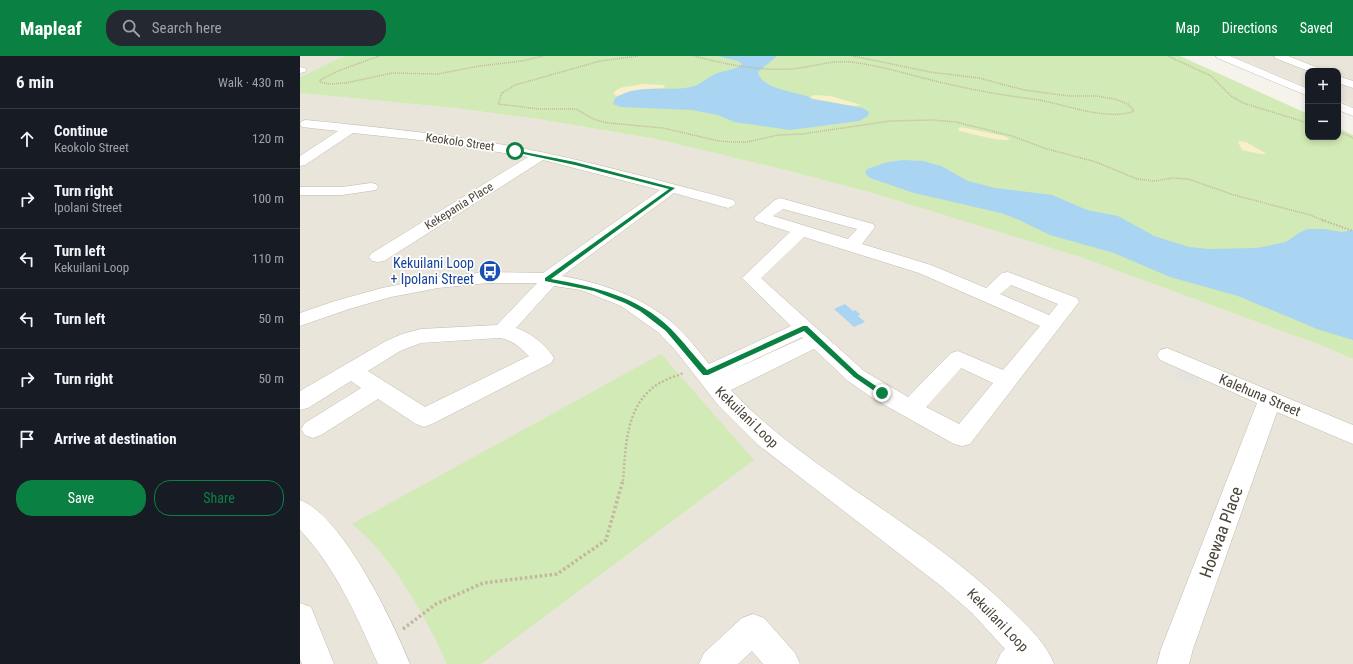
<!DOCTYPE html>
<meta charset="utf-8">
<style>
:root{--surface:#171b24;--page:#242831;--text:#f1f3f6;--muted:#9ea1a6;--line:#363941;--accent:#0b8043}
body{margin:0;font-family:"Roboto Condensed",sans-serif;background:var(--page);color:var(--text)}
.controls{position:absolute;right:12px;top:12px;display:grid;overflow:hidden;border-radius:8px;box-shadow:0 2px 6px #0003}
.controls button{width:36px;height:36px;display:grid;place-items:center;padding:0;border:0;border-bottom:1px solid var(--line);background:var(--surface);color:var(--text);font:20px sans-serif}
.stop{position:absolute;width:12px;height:12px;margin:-9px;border:3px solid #0b8043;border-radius:50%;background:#fff}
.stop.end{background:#0b8043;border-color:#fff;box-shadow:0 1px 4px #0008}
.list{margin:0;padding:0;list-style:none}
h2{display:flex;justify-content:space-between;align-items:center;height:52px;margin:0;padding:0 16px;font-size:17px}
h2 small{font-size:13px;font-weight:400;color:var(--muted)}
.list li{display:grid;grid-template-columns:26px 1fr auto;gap:12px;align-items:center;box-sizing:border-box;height:60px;padding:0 16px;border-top:1px solid var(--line)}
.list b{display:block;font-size:15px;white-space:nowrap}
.list p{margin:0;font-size:13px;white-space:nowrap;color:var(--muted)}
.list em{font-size:13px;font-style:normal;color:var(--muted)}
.actions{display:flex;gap:8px;padding:12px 16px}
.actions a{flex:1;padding:9px 0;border:1px solid var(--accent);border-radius:16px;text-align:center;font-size:14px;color:var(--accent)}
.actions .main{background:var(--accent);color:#fff}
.icon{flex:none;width:22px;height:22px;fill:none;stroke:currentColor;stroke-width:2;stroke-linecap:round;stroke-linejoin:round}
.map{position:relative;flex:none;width:1053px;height:608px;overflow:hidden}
header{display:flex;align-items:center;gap:24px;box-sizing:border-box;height:56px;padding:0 20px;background:var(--accent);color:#fff}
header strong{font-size:19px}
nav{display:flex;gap:22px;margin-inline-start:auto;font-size:14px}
.search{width:280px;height:36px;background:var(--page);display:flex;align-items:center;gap:10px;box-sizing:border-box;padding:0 14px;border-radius:16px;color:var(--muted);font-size:15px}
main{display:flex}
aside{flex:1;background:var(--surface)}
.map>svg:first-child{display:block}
</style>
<header>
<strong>Mapleaf</strong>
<div class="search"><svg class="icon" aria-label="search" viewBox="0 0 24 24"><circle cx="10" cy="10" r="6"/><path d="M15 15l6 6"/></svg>Search here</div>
<nav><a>Map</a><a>Directions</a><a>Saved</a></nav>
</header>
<main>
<aside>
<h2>6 min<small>Walk · 430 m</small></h2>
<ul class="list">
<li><svg class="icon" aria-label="ahead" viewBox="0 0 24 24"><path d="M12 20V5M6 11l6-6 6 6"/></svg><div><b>Continue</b><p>Keokolo Street</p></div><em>120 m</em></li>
<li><svg class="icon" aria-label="right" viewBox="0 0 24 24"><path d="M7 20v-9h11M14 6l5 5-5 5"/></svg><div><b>Turn right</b><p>Ipolani Street</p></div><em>100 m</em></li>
<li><svg class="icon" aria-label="left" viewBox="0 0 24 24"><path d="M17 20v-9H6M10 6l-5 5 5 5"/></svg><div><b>Turn left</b><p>Kekuilani Loop</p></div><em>110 m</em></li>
<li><svg class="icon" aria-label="left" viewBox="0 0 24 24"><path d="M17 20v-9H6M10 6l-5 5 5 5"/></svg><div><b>Turn left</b></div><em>50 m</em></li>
<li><svg class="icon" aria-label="right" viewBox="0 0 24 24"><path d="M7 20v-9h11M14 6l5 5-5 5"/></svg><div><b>Turn right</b></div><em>50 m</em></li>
<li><svg class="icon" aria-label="arrive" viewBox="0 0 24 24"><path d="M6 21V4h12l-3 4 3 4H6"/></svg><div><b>Arrive at destination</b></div></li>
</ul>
<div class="actions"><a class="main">Save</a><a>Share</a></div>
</aside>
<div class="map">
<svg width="1053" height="608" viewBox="0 0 1053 608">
<rect width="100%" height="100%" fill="#f6f3ec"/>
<g fill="#eae5da">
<path d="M0 0H44L0 21Z"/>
<path d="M932 0H1053V51L1038 44V15H1008V32Z"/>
<path d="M0 37 154 52 238 63 356 83 489 115 572 137 780 201 1020 289 1053 303V608H0Z"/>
</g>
<g fill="#d2eab5">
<path d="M44 0H880L1008 58V81H1038V72L1053 79V303L1020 289 780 201 572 137 489 115 356 83 238 63 154 52 0 37V21Z"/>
<path d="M361 298 454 404 181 608H147C127 563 92 499 52 468Z"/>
</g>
<g fill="#f9efc9">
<path d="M341 28 364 29 365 30 363 32 338 34 318 40 313 38C320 28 330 32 341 28Z"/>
<path d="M514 39 531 40 561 49 553 50 509 42Z"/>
<path d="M661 71 704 80 710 83C703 87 669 77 659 75L658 73Z"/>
<path d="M939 85 946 86 967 98H960L942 94 938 86Z"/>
</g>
<path fill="#e5e3e0" d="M879 311 901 320 896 330 874 320Z"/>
<g fill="#a9d4f2">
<path d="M418 0H477L458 16C461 33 496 36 509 41L512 43 563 52 569 56 568 60 559 65 490 74 434 66 418 59 392 54 321 51 313 48 315 42C338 27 365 36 391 31 403 28 408 20 418 17 426 14 434 14 441 9V7L438 5Z"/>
<path d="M604 104 623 105 641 110 668 125 695 132 752 139 787 154 818 160 854 180 889 191 909 193 957 192 986 186 999 177 1007 173H1024L1042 176 1053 174V284L1017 273 938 240 870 221 814 197 750 179 717 163 701 157 614 137 570 122 565 117 567 113 588 106Z"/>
<path d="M545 248 553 255 555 254 560 258 558 260 565 266 554 271 534 253Z"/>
</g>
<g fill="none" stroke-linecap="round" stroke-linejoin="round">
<g stroke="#c2bbae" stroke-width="1">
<g id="minor">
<path d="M916 0H930L1008 33V40L917 2Z"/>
<path d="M974 0H988L1021 13 1022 15H1008L975 2Z"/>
<path d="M0 11 5 12 6 14 5 16 0 17Z"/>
<path d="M1038 20 1053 25V32L1038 27Z"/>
<path d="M1038 46 1053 52V60L1038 54Z"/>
<path d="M6 64C76 71 146 78 216 91 289 105 361 125 433 144L436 147 433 150 428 152 374 137 262 220C302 227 343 241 374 268 387 280 398 294 409 308L491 270 442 222 490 176 456 165 454 162 475 144 480 142 573 168 575 171 562 188 631 209 686 232 702 217 708 216 777 242 779 246 670 388 662 390 654 388 574 343 548 325 514 293 431 334C466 372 508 401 550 431 604 468 659 504 707 550 724 567 745 585 754 608H696L701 597 705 593 672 557 641 530 457 388 418 349 376 295 359 277 321 250 281 234 254 230 216 272C230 276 247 290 254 302L251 307 132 368 124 371 116 368 78 343 21 379 13 382 5 379 1 373 5 367 61 332 51 325 8 352 0 354V335L86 285 102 278 121 273 197 269 237 227H188L138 232 91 241 49 253 0 270V257L35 245 82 232 138 221 188 216 243 217 360 134 243 104 84 205 78 206 72 205 69 201 72 197 228 101 138 86 53 77 5 109 0 110V100L38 75 2 71 0 68 2 65ZM483 153 557 173 548 183 473 160ZM504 181 619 217 740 270 703 314 658 295 651 297 608 341 564 315 461 222ZM711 229 758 248 749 259 700 238ZM502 281 503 282 428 316ZM199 282C213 284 219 291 229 300L125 351 68 315 100 295 121 287ZM661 312 693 327 659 368 626 351Z"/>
<path d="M71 127 76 128 78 131 76 134 42 139H0V131H42Z"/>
<path d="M867 292 1053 369V388L977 356 893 593 889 608H857L861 593 957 347 860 304 857 299 860 294Z"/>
<path d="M0 444C43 460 93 566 110 608H78C57 561 36 512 0 474Z"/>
<path d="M0 547 11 551 34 608H2L0 603Z"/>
<path d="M453 558 464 562 495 597 500 608H463L452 595 438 608H399L404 597 442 562Z"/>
</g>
</g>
<g stroke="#c4b79f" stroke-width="1.5" stroke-dasharray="1 1" stroke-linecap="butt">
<path d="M79 0 38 15 20 24V26L29 28 46 27 92 17 138 18 179 10 222 5 243 0"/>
<path d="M338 0 300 5 215 29 202 37 198 48 239 53H276L293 63 308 67 363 72 419 85 432 86H447L478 79 502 78 590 65 633 64 656 66 712 80 744 92 796 106 837 123 855 125 872 122 888 123 934 139 1010 159 1025 165"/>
<path d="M394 0C425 8 457 15 490 13 510 12 529 4 550 6 578 9 607 18 635 25 668 33 700 39 733 43 762 47 807 66 834 55L828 48 815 43 796 40H769L724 34 679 22 630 16 553 0"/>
<path d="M868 0 911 20 931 40 943 47 1008 67"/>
<path d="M1038 75 1053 82"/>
</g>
<path stroke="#c4b79f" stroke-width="2" stroke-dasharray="1.5 1.5" stroke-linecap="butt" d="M1022 164 1053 175"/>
<path stroke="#c4b79f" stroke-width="2.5" stroke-dasharray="2 2" stroke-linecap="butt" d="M323 425C326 391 325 349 358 328 366 323 376 320 384 317"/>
<path stroke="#c4b79f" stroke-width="3.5" stroke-dasharray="2.5 2.5" stroke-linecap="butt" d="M103 573 136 548 183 527 257 518 306 484 323 424"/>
<use href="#minor" fill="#fff" fill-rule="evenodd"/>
</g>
<path fill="#0b8043" d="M214 94 275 106 375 132 251 223C295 231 338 240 371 273 383 285 395 301 407 314L503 270H507L558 318 585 336V339H580L554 321 504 275 408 319H403L366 275 340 255 325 247 294 235 245 225V222L369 133 275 109 214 96Z"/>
<defs>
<g id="bus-disc" transform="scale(1.15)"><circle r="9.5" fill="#1a4fb4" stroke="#fff"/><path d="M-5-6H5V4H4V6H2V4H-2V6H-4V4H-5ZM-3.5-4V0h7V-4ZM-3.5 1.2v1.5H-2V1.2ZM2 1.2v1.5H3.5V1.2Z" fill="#fff"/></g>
</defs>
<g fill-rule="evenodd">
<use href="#bus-disc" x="190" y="215"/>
</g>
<g text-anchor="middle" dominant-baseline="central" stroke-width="3.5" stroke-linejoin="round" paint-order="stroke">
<g font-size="12" fill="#4b4439" stroke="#fff">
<text transform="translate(160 86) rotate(8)">Keokolo Street</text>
<text transform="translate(159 150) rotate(-32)">Kekepania Place</text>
</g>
<g font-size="14" fill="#164399" stroke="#fff" text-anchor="end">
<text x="174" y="207">Kekuilani Loop<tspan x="174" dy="16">+ Ipolani Street</tspan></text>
</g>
<g font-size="14" fill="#4b4439" stroke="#fff">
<text transform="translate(960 339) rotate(23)">Kalehuna Street</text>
<text transform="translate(447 361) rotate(44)">Kekuilani Loop</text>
<text transform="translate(698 564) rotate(46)">Kekuilani Loop</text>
</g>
<g font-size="17" fill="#4b4439" stroke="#fff">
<text transform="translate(921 476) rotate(-70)">Hoewaa Place</text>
</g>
</g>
</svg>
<div class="controls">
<button>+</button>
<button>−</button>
</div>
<div class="stop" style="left:215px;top:95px"></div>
<div class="stop end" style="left:582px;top:337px"></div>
</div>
</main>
